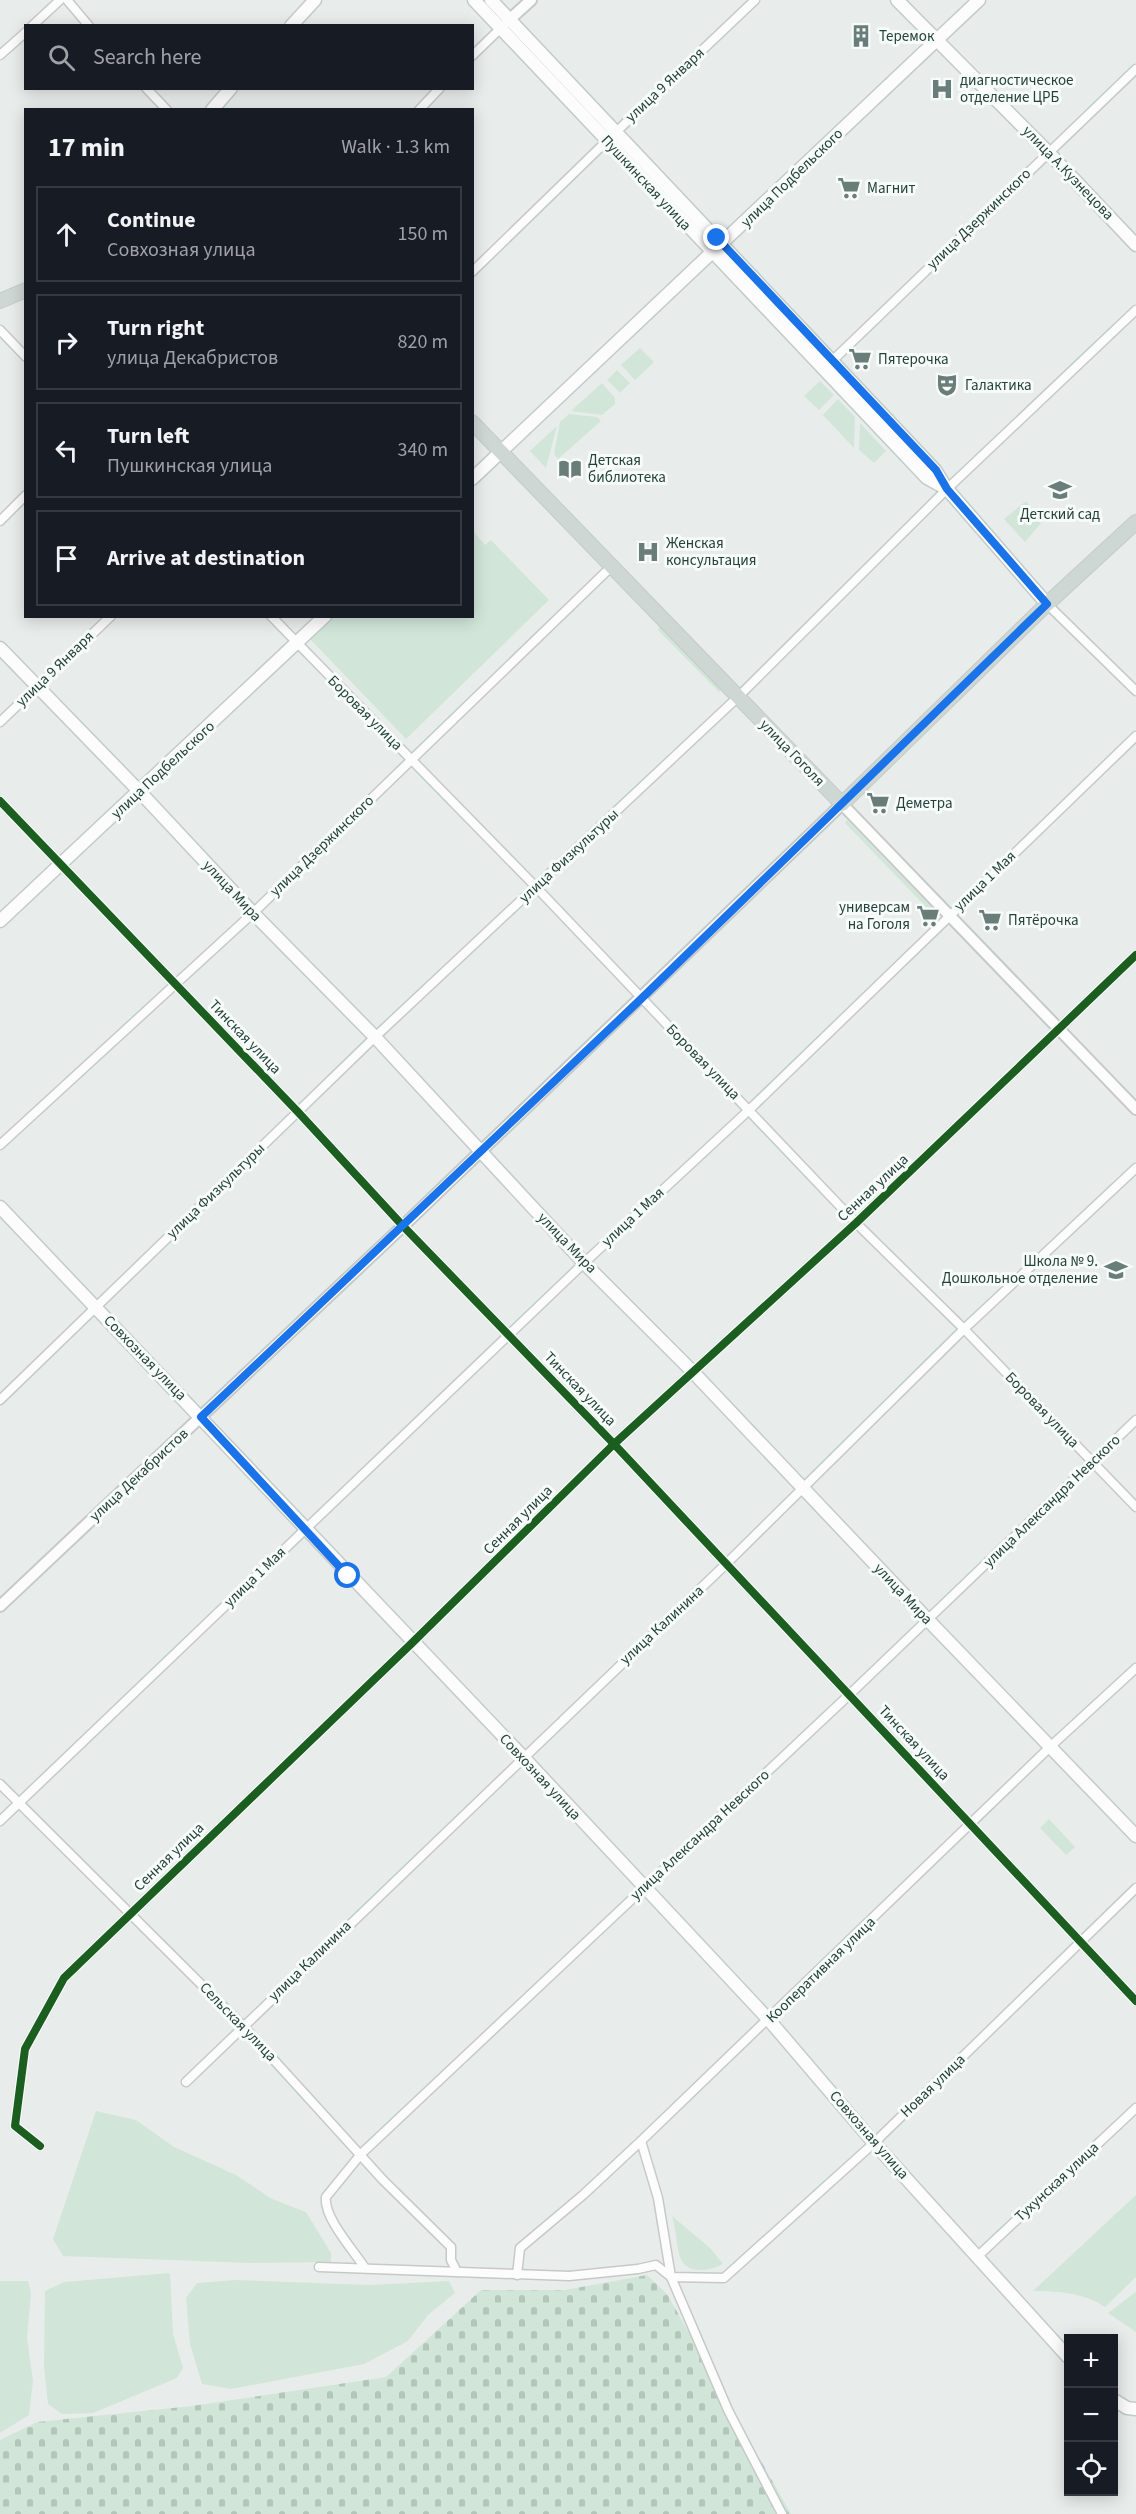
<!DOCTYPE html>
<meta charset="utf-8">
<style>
:root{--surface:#171b24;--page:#242831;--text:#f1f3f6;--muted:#9ea1a6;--line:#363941}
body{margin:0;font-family:"Source Sans 3",sans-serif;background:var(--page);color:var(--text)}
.controls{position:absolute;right:18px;bottom:18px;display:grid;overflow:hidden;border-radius:0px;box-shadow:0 3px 15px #0003}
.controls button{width:54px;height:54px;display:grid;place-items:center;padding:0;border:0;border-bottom:2px solid var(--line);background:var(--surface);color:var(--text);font:30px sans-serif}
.stop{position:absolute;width:18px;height:18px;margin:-14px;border:4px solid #1a73e8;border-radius:50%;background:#fff}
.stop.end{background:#1a73e8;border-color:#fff;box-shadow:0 2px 6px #0008}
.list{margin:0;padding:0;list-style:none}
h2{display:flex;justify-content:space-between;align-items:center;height:78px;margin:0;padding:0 24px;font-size:26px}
h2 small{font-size:20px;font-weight:400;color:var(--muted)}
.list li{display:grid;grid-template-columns:39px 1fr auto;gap:18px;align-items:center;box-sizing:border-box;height:96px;margin:0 12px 12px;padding:0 12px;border:2px solid var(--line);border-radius:0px}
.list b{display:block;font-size:22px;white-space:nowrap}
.list p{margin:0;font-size:20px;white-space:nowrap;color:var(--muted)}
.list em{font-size:20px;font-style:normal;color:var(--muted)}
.icon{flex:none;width:33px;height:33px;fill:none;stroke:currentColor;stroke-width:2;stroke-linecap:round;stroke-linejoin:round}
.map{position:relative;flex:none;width:1136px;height:2514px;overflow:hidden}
.search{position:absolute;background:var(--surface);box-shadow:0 3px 15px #0003;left:24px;top:24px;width:450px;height:66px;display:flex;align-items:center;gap:15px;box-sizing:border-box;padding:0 21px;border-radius:0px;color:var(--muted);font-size:22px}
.panel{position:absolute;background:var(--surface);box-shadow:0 3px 15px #0003;left:24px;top:108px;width:450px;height:510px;border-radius:0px}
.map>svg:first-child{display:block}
</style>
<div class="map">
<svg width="1136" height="2514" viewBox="0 0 1136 2514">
<defs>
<pattern id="cemetery-stones" width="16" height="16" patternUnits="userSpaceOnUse" patternTransform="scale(1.5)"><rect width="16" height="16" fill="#d1e6d8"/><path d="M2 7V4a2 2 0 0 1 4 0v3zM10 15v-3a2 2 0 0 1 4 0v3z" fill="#b3c6ba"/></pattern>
</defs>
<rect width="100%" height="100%" fill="#e8edeb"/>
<g fill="#d1e6d8">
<path d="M640 348 654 362 635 380 621 365Z"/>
<path d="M617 370 630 383 620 393 607 380Z"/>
<path d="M820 381 834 395 819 410 804 396Z"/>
<path d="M602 383 615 398V404L602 415 571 411Z"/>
<path d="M838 399 855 417 854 448 823 415Z"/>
<path d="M569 414 597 417 601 421 558 459 554 454 560 422Z"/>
<path d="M860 423 886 451 874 463 859 450Z"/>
<path d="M557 426 546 468 530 451Z"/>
<path d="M1026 501 1040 518 1041 523 1025 542 1004 519Z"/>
<path d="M473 531 485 545 491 540 549 600 406 739 310 639 333 617 472 616Z"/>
<path d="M660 626 721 690 719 692 658 630Z"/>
<path d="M847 820 933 909 931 912 845 823Z"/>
<path d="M1049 1819 1075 1847 1066 1855 1040 1828Z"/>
<path d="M96 2111 136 2120 174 2147 236 2175 272 2199 306 2212 331 2253V2262L250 2263 63 2256 53 2239Z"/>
<path d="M1136 2195V2277L1105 2307C1084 2293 1058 2291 1033 2291Z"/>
<path d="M672 2216 710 2248 723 2264C710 2271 688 2275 681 2259 677 2252 676 2228 672 2216Z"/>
<path d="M170 2273 173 2334 183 2368 177 2378 93 2413 62 2414 48 2404 44 2366 45 2291 64 2282Z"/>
<path d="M235 2280 370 2285 449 2281 455 2293 428 2315 408 2341 364 2364 231 2389 202 2384 190 2344 186 2298 197 2283Z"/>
<path d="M0 2281H28L31 2293 27 2338 33 2381 29 2415 0 2433Z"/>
<path d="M1136 2292V2332L1108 2313Z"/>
</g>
<path fill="url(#cemetery-stones)" d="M647 2275 667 2294 791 2514H0V2440L37 2422 192 2406 386 2377 481 2290H565Z"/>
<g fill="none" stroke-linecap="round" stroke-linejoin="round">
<g stroke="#c5cac8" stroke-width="11">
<g id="minor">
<path d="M67 0 89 26"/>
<path d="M32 26 60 0"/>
<path d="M0 55 26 32"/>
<path d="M472 56 505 24"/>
<path d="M146 88 167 110"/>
<path d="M419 110 440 88"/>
<path d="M472 272 616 132 755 0"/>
<path d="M0 330 26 357"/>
<path d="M830 363 1136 69"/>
<path d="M0 521 26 495"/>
<path d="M1047 604 1136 691"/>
<path d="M271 616 535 886 856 1223 964 1329 1136 1507"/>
<path d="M0 722 111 616"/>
<path d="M0 801 298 1112 403 1226 614 1444 1136 2001"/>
<path d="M0 1145 253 913 612 566"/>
<path d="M0 1400 375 1037 738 697 947 489 1136 310"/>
<path d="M0 1784 243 2026 383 2180 451 2247V2260L457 2272"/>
<path d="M0 1821 584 1263 749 1110 1136 736"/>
<path d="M186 2082 725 1565 964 1329 1136 1168"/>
<path d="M641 2141 658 2198 671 2277 728 2410 782 2514"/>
<path d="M40 2146 15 2126 25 2049 64 1978 412 1643 614 1444 856 1223 1136 955"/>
<path d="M978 2256 1136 2108"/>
<path d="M319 2267 569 2276 638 2269 656 2265 671 2277 724 2278 874 2143 1136 1888"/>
<path d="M365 2268C354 2251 323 2217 326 2197L361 2154 850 1694 1136 1420"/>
<path d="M517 2275 520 2248 583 2195 641 2141 1051 1746 1136 1668"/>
</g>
</g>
<g stroke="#c5cac8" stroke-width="14">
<g id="tertiary">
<path d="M509 20 531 0"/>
<path d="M0 1606 403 1226 842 804 1136 1109"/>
</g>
</g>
<g stroke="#c3cbc8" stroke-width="15">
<g id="secondary">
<path d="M474 0 927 478 945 488"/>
<path d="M491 0 935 470 947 489 1047 604"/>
<path d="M897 0 1048 152 1136 245"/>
<path d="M291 26 315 0"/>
<path d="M212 110 231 88"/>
<path d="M472 479 979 0"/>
<path d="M0 648 140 792 253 913 375 1037 584 1263 693 1372 928 1620 1136 1836"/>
<path d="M0 921 325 616"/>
<path d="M0 1207 523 1757 769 2020 874 2143 1068 2357"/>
<path d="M1114 2400 1127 2408 1136 2409"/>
</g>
</g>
<g stroke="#c3ccc9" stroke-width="16">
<g id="primary">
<path d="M0 301 26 290"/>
<path d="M472 422 842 804 1047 604 1136 522"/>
</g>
</g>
<use href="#minor" stroke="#fcfcfc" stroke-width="8"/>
<use href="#tertiary" stroke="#fcfcfc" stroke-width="10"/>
<use href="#secondary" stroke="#fcfcfc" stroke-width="12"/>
<use href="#primary" stroke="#cfd7d5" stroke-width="14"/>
<g stroke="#f7fbf9" stroke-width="11">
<g id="cycleway">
<path d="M0 801 298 1112 403 1226 614 1444 1136 2001"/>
<path d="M40 2146 15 2126 25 2049 64 1978 412 1643 614 1444 856 1223 1136 955"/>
</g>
</g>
<use href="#cycleway" stroke="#1b5e20" stroke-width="8"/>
</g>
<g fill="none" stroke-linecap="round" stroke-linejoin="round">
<path stroke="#1a73e8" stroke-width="8" d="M348 1576 201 1417 641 999 1047 604 947 489 936 470 717 238"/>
</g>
<defs>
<g id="building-bare" transform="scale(1.8)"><path d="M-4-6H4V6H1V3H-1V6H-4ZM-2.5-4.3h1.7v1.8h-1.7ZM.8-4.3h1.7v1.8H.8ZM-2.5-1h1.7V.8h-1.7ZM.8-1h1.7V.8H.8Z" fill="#697e78" stroke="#f7fbf9" stroke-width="2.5" paint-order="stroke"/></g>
<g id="hospital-bare" transform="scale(1.8)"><path d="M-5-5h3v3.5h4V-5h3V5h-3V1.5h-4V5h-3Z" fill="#697e78" stroke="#f7fbf9" stroke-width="2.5" paint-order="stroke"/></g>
<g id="supermarket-bare" transform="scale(1.8)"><path d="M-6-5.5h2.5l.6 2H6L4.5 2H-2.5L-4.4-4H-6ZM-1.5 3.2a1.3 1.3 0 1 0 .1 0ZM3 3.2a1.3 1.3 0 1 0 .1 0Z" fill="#697e78" stroke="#f7fbf9" stroke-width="2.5" paint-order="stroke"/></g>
<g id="theatre-bare" transform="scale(1.8)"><path d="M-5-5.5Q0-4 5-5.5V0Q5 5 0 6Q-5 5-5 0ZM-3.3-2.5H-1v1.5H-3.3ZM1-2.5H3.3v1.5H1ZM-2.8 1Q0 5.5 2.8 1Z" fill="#697e78" stroke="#f7fbf9" stroke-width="2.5" paint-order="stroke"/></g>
<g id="library-bare" transform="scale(1.8)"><path d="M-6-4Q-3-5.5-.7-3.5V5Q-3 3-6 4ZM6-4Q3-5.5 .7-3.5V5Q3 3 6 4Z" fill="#697e78" stroke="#f7fbf9" stroke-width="2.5" paint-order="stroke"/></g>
<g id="school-bare" transform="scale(1.8)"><path d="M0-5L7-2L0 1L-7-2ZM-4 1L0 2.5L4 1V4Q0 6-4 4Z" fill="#697e78" stroke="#f7fbf9" stroke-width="2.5" paint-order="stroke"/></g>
<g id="university-bare" transform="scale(1.8)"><path d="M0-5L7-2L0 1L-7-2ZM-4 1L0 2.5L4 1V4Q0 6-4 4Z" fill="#697e78" stroke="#f7fbf9" stroke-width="2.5" paint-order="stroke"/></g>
</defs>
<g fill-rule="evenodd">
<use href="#building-bare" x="861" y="36"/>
<use href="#hospital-bare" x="942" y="89"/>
<use href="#supermarket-bare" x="849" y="188"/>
<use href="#supermarket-bare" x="860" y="359"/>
<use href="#theatre-bare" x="947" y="385"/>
<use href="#library-bare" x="570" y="469"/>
<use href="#school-bare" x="1060" y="490"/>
<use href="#hospital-bare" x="648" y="552"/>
<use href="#supermarket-bare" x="878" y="803"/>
<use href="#supermarket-bare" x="928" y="916"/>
<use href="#supermarket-bare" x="990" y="920"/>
<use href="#university-bare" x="1116" y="1270"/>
</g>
<g text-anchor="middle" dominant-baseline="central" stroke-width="6" stroke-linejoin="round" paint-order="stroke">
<g font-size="15" fill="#24423a" stroke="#f7fbf9" text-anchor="start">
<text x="879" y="36">Теремок</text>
<text x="960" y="80">диагностическое<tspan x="960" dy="17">отделение ЦРБ</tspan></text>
<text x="867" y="188">Магнит</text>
<text x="878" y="359">Пятерочка</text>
<text x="965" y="385">Галактика</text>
<text x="588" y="460">Детская<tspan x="588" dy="17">библиотека</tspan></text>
<text x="1060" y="514" text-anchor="middle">Детский сад</text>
<text x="666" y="543">Женская<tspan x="666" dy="17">консультация</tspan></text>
<text x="896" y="803">Деметра</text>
<text x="910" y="907" text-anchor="end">универсам<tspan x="910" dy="17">на Гоголя</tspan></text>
<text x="1008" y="920">Пятёрочка</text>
<text x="1098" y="1261" text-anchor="end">Школа № 9.<tspan x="1098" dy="17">Дошкольное отделение</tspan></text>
</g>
<g font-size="15" fill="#24423a" stroke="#f7fbf9">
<text transform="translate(665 85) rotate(-43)">улица 9 Января</text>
<text transform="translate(1068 173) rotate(46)">улица А.Кузнецова</text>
<text transform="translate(792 178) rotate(-44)">улица Подбельского</text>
<text transform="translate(646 183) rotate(47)">Пушкинская улица</text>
<text transform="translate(979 219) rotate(-44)">улица Дзержинского</text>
<text transform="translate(55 669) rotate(-44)">улица 9 Января</text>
<text transform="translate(365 713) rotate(45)">Боровая улица</text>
<text transform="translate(792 753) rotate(46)">улица Гоголя</text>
<text transform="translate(163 770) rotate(-43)">улица Подбельского</text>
<text transform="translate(322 846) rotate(-44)">улица Дзержинского</text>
<text transform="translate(569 856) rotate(-43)">улица Физкультуры</text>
<text transform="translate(985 881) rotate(-44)">улица 1 Мая</text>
<text transform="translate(232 891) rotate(47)">улица Мира</text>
<text transform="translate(245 1037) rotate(46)">Тинская улица</text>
<text transform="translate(703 1062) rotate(46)">Боровая улица</text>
<text transform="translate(873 1188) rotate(-43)">Сенная улица</text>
<text transform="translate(216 1191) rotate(-44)">улица Физкультуры</text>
<text transform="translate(633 1217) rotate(-43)">улица 1 Мая</text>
<text transform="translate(567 1243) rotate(46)">улица Мира</text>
<text transform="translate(145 1358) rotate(46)">Совхозная улица</text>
<text transform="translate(580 1389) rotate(46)">Тинская улица</text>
<text transform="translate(1042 1410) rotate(46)">Боровая улица</text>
<text transform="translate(139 1475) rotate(-43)">улица Декабристов</text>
<text transform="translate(1052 1501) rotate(-44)">улица Александра Невского</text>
<text transform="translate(518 1520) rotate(-45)">Сенная улица</text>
<text transform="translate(255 1577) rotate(-44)">улица 1 Мая</text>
<text transform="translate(903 1594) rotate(47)">улица Мира</text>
<text transform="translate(662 1625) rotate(-43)">улица Калинина</text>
<text transform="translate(914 1743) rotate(47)">Тинская улица</text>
<text transform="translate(540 1777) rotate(47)">Совхозная улица</text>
<text transform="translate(700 1835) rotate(-43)">улица Александра Невского</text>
<text transform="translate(169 1857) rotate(-44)">Сенная улица</text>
<text transform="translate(310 1961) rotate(-44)">улица Калинина</text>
<text transform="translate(821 1970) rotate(-44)">Кооперативная улица</text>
<text transform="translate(238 2022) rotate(46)">Сельская улица</text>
<text transform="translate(933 2086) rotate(-44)">Новая улица</text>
<text transform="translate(869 2135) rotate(49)">Совхозная улица</text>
<text transform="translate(1057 2182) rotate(-43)">Тухунская улица</text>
</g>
</g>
</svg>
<div class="controls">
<button>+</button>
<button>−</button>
<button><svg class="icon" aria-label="locate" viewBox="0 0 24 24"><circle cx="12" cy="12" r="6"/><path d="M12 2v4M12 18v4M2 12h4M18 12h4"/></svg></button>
</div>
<div class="stop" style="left:348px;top:1576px"></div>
<div class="stop end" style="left:717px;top:238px"></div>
<div class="search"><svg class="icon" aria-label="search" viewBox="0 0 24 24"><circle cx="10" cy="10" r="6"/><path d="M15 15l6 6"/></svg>Search here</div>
<section class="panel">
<h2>17 min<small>Walk · 1.3 km</small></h2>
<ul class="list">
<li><svg class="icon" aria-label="ahead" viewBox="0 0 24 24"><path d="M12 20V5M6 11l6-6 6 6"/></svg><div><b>Continue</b><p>Совхозная улица</p></div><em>150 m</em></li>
<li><svg class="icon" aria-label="right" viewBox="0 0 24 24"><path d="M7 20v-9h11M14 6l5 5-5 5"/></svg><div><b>Turn right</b><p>улица Декабристов</p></div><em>820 m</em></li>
<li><svg class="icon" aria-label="left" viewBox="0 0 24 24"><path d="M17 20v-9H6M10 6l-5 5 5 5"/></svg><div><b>Turn left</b><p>Пушкинская улица</p></div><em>340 m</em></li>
<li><svg class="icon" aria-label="arrive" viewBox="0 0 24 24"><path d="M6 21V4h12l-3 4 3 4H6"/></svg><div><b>Arrive at destination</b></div></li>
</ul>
</section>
</div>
